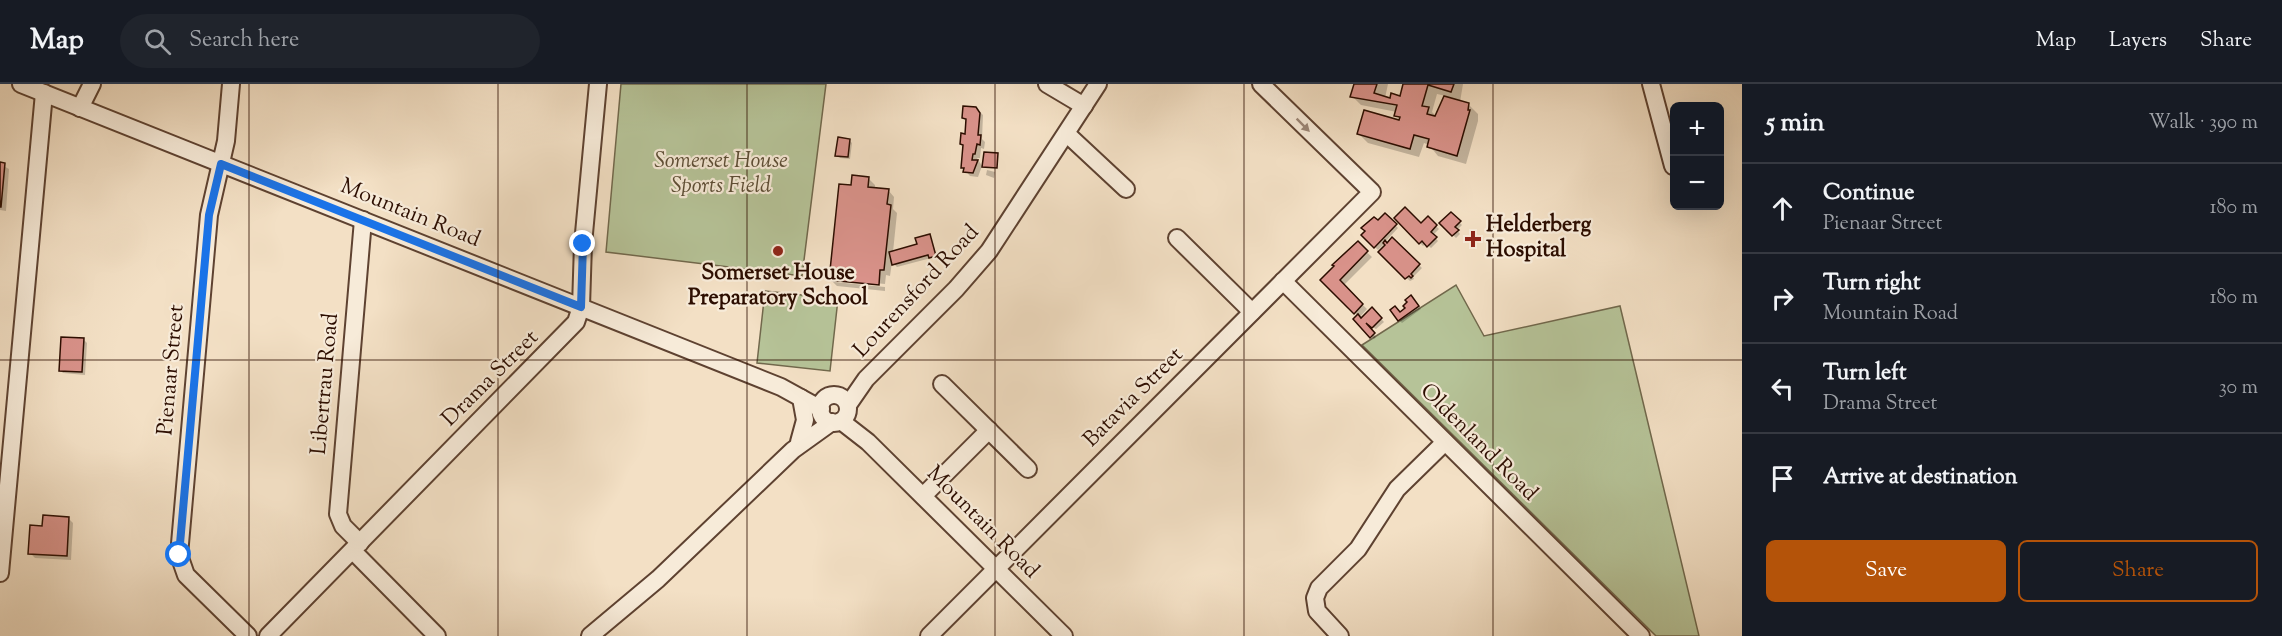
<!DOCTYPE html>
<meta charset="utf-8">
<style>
:root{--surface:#171b24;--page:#20242c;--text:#f1f3f6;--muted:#9ea1a6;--line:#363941;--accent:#b45309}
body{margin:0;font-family:"Sorts Mill Goudy",serif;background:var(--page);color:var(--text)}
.controls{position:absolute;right:18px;top:18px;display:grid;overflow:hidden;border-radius:9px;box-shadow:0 6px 24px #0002}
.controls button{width:54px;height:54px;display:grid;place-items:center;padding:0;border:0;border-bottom:2px solid var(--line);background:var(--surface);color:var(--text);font:30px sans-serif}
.stop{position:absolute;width:18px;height:18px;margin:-14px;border:4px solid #1a73e8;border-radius:50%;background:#fff}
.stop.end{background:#1a73e8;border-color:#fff;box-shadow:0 2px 6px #0008}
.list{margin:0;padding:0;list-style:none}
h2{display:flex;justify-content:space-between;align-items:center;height:78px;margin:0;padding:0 24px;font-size:26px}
h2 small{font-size:20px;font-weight:400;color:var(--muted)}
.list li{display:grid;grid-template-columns:39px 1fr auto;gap:18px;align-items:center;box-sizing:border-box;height:90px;padding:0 24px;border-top:2px solid var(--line)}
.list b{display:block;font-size:22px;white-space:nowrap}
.list p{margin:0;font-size:20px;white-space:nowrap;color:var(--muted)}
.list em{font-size:20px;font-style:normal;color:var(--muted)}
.actions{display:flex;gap:12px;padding:18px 24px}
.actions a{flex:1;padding:14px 0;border:2px solid var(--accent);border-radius:9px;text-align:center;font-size:21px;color:var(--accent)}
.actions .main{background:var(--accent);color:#fff}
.icon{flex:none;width:33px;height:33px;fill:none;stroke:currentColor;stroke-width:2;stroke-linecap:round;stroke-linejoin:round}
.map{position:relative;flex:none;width:1742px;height:552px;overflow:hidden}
header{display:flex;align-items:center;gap:36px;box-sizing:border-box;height:84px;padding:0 30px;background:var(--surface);border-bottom:2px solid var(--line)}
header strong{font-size:28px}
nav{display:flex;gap:33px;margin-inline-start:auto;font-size:21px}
.search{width:420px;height:54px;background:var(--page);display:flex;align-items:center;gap:15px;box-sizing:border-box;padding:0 21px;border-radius:33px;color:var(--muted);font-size:22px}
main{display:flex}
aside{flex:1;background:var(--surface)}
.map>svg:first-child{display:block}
</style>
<header>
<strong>Map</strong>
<div class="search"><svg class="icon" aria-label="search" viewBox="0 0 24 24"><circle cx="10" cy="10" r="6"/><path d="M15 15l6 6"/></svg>Search here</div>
<nav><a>Map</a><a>Layers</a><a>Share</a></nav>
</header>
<main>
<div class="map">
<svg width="1742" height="552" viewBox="0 0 1742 552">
<rect width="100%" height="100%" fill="#f3e0c5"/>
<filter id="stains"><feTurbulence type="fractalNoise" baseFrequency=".00333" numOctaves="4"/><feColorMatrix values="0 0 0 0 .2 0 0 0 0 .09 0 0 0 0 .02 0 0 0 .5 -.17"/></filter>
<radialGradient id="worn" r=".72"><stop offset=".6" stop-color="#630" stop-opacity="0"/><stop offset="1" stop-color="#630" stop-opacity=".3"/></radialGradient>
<g fill="#b6c398" stroke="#71684c" stroke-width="1.5">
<path d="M621 0H826L802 192 606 168Z"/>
<path d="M1456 201 1484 252 1620 222 1699 552H1656L1362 261Z"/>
<path d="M765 207 838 215 830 287 757 279Z"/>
</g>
<g fill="#0003" fill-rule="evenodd">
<path d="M1355 0H1395H1388L1385 14 1391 15 1401 13 1405 1 1402 0H1463L1460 18 1469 21 1478 30V37L1466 80 1438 72 1429 61 1424 59 1419 73 1368 59 1359 50 1404 39 1396 31 1397 28 1361 21 1352 12ZM1437 10 1446 12 1437 33 1432 28Z"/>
<path d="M964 24 978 26 983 31 982 55 985 58 984 65 981 64 980 74H977L982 82 978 93 970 92 962 83 964 63 961 60 966 52 967 38 963 34Z"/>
<path d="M849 56 852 59 850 75 840 74 837 71Z"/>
<path d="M0 80 9 85 6 127 0 126Z"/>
<path d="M987 86 995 88 994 94 986 91Z"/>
<path d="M869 95 875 101V105L888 106 894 113 893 125 897 129 893 168 919 161 930 152 938 175 931 174 897 183 892 178 890 192 886 191 885 200 835 195V198L885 203V207L837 202 830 195 852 103Z"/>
<path d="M1451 130 1462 141 1457 146 1460 150 1456 154 1441 139Z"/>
<path d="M1385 131 1398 144 1385 158 1387 161 1392 155 1422 184 1413 193 1414 195 1410 197 1380 168 1387 161 1385 159 1378 166 1363 151Z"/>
<path d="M1396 134 1421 141 1428 134 1439 145 1433 151 1438 157 1431 164 1426 159 1423 162Z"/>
<path d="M1358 160 1372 173 1343 202 1367 225 1359 234 1361 236 1372 225 1384 238 1376 245 1363 238 1376 253 1374 255 1355 235 1358 232 1322 196Z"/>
<path d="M1414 216 1421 225 1402 239 1399 236Z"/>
<path d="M84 256 87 259 85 291 63 289 60 286Z"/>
<path d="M69 435 73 439 71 476 35 474 30 469 44 443Z"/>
</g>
<g fill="#d9928a" stroke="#2c0d00" stroke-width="1.5">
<path d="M1354 0H1377L1374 9 1390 14 1391 9 1400 12 1403 0H1454L1451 8 1428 1 1422 22 1429 23 1427 30 1435 32 1444 12 1469 19 1468 26H1470L1457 72 1427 63 1429 55 1414 51 1410 65 1357 50 1364 26 1399 36 1400 33 1394 32 1397 21 1350 13Z"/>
<path d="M963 22 976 23 980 29 978 51H981L980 61 977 60 975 70H973L972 76H978L973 89 963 88 964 84H961L963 61 960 60 961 49 965 50 966 35 962 34Z"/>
<path d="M838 53 850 55 848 73 835 72Z"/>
<path d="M984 68 998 69 997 84 982 83Z"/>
<path d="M0 78 5 79 1 123H0Z"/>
<path d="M852 91 869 93 868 103 889 105 887 120 891 121 884 186H880L879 201 829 196 839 100 851 101Z"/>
<path d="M1405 123 1421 139 1428 132 1437 141 1431 148 1437 153 1427 163 1422 157 1419 160 1394 134Z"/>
<path d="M1451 128 1461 137 1455 143 1459 146 1452 152 1439 139Z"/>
<path d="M1385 129 1397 140 1374 164 1361 151 1365 147 1361 144 1374 133 1378 136Z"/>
<path d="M930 150 936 172 929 174 928 171 892 181 889 168 917 160 915 154Z"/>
<path d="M1392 153 1420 180 1411 190 1413 192 1411 194 1409 192 1405 195 1378 168 1385 161 1383 159 1385 156 1387 159Z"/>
<path d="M1358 157 1368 167 1340 196 1363 220 1354 230 1320 196 1334 182 1332 181Z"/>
<path d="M1411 211 1419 222 1398 237 1390 226 1395 222 1400 228 1405 224 1403 222 1407 218 1405 216Z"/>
<path d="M1372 223 1382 234 1372 244 1366 239 1375 249 1370 254 1353 235 1358 230 1361 234Z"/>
<path d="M61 253 84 254 82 288 59 287Z"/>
<path d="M43 431 69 433 67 472 28 470 30 441 42 442Z"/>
</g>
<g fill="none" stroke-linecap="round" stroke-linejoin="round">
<g stroke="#5e4231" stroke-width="20">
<g id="minor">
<path d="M21 0 781 303 821 325"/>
<path d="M231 0 226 57 209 131 179 471 186 491 248 552"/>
<path d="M1047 0 1084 22"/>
<path d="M1651 0 1673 82"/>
<path d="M80 24 92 0"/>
<path d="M1067 50 1126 105"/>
<path d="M1177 154 1252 228"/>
<path d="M1283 197 1641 552"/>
<path d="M942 300 1028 385"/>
<circle cx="834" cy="325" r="14"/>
<path d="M848 321 866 295 956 205 989 167 1098 0"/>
<path d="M841 337 868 358 1064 552"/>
<path d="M799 358 805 336 801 314"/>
<path d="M923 412 989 346"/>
<path d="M360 459 343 442 338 430 363 136"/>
<path d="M353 467 437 552"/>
<path d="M0 489 44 9"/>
<path d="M268 552 576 238 581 223 583 160 598 0"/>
<path d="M590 552 658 495 793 366 832 338"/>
<path d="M929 552 1372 108 1261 0"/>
<path d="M1340 552 1317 527 1315 514 1319 504 1358 465 1397 405 1445 358"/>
</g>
</g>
<use href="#minor" stroke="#f7ebd9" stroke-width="16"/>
</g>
<defs><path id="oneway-solid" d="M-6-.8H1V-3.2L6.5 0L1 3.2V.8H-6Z" transform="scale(1.5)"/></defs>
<use fill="#9c8777" href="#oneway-solid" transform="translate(1303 41) rotate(45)"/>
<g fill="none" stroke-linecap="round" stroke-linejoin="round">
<path stroke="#1a73e8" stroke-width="8" d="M179 471 209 131 221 80 581 223 583 160"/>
</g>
<path fill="none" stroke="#2c0d00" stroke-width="1.5" stroke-opacity="0.55" d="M249 0V552M498 0V552M747 0V552M995 0V552M1244 0V552M1493 0V552M0 276H1742"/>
<g fill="#8f2418" stroke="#f7ebd9" stroke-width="2">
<path d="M1470 146h6v6h6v6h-6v6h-6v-6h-6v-6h6z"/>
<circle cx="778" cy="167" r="6"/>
</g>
<g text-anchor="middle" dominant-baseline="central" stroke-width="4.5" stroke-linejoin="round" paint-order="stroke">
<g font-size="22" font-style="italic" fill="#5c4d35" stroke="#f7ebd9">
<text x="721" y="78">Somerset House<tspan x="721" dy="25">Sports Field</tspan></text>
</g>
<g font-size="22" fill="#2c0d00" stroke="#f7ebd9">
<text transform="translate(410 130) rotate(22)">Mountain Road</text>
<text transform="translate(917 208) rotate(-47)">Lourensford Road</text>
<text transform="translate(172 286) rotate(-85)">Pienaar Street</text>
<text transform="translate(491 295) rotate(-45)">Drama Street</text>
<text transform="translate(326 300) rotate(-85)">Libertrau Road</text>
<text transform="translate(1134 314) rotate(-45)">Batavia Street</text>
<text transform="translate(1478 359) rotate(45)">Oldenland Road</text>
<text transform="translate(982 439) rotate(45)">Mountain Road</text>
</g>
<g font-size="22" font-weight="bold" fill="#2c0d00" stroke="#f7ebd9" text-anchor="start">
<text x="1486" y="142">Helderberg<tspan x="1486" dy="25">Hospital</tspan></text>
<text x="778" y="190" text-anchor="middle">Somerset House<tspan x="778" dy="25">Preparatory School</tspan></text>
</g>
</g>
<rect width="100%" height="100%" filter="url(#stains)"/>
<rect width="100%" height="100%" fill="url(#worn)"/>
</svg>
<div class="controls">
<button>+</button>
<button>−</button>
</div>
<div class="stop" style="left:179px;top:471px"></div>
<div class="stop end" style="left:583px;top:160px"></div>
</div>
<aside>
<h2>5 min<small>Walk · 390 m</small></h2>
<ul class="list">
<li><svg class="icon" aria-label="ahead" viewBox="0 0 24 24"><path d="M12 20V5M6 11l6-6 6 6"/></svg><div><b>Continue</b><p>Pienaar Street</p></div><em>180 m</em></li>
<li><svg class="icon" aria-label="right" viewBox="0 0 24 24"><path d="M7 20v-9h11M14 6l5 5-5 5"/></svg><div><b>Turn right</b><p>Mountain Road</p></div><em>180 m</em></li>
<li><svg class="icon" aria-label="left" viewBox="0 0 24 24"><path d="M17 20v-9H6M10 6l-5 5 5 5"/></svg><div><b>Turn left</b><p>Drama Street</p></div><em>30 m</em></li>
<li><svg class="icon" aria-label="arrive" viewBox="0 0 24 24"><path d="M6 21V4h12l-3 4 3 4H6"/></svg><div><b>Arrive at destination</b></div></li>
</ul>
<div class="actions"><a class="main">Save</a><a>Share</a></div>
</aside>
</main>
